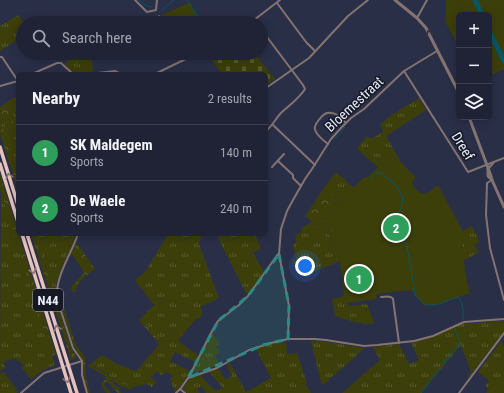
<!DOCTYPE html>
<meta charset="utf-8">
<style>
:root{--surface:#202336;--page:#2d2f42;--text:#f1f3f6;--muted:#a2a4ad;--line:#3d4051;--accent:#b45309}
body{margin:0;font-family:"Roboto Condensed",sans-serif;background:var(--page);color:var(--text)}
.controls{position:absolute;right:12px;top:12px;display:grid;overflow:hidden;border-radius:6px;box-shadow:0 2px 10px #0003}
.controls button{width:36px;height:36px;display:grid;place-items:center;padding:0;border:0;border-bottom:1px solid var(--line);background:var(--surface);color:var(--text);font:20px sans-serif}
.you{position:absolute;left:305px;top:266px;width:14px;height:14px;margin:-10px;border:3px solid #fff;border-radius:50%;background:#1a73e8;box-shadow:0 0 0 6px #1a73e833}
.badge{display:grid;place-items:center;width:26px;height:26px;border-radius:50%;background:var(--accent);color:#fff;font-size:13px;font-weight:700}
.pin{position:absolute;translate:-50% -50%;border:2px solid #fff;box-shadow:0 1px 4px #0006}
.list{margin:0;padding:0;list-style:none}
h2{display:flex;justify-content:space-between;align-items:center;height:52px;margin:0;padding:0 16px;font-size:17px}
h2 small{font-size:13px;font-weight:400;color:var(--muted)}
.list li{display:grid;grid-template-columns:26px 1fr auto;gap:12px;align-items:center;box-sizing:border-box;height:56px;padding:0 16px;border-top:1px solid var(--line)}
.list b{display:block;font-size:15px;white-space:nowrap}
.list p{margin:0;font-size:13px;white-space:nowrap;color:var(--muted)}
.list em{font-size:13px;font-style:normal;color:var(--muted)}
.icon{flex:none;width:22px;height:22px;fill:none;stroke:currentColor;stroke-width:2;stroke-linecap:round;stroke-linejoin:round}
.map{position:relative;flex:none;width:504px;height:393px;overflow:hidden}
.search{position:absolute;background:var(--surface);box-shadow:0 2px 10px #0003;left:16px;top:16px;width:252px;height:44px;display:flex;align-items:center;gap:10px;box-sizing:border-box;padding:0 14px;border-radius:22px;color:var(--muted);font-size:15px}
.panel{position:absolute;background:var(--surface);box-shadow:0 2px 10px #0003;left:16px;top:72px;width:252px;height:164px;border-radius:6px}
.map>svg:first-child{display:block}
</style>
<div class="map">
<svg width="504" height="393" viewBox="0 0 504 393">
<defs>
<pattern id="grass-tufts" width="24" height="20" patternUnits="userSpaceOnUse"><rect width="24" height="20" fill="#3c3f0a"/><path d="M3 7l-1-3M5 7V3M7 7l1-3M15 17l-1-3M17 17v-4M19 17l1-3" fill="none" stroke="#585b2f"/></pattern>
<pattern id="forest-crowns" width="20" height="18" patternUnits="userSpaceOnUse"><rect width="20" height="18" fill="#3c3f0a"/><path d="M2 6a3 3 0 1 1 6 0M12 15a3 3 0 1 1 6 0" fill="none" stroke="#585b2f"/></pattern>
<pattern id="cemetery-stones" width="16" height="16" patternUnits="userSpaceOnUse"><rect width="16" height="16" fill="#3c3f0a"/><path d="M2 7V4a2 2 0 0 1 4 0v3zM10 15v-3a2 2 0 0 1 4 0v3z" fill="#585b2f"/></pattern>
</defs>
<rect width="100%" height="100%" fill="#2a2f48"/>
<g fill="url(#grass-tufts)">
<path d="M18 15 24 23H23V36L0 51V26Z"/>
<path d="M82 53H91L93 72C78 74 75 77 65 64L66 62Z"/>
<path d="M15 97 18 104V122L14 124 7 102Z"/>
<path d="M419 98 426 110 386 136 401 162 392 153 378 167 357 149 367 136 371 139 383 132 380 125 390 116Z"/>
<path d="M0 109 6 128 18 144V178L0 119Z"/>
<path d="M336 172 354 188 340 202 324 188Z"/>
<path d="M1 191 55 365 43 370 31 379 22 368 24 366C17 357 12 356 3 363L6 367 0 371Z"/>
<path d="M310 223 330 236 340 261 308 274 306 270 299 274 296 267 291 260H296L293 244 297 242 295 236 302 231 301 228Z"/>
<path d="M460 226 463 231 472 226 480 242 474 245 479 252 463 261Z"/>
<path d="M35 234H76C70 254 56 272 55 294H54Z"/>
<path d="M168 234H202L199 244 219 298 200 307 203 312 201 314 202 315 198 320 196 319 178 340 186 347 198 355 195 362 175 352 170 361 190 371 183 383 175 392 170 380 173 376 166 371 162 376 157 371 151 377 156 382 152 388 149 385 147 384 132 387 124 385 117 381 99 369 89 365 102 355 119 365 136 371 154 351 156 352 172 333 175 336 172 331 161 342 142 321 167 299 165 298 156 306 154 305 135 280 145 272Z"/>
<path d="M216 234H255L261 248 253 253 264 272 247 295Z"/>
<path d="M344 296 349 306 367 304 374 323C363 326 345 319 335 316L332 299Z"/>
<path d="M504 321V332L468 378 467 377 471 372 461 345 421 393H342L380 360 373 347 399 344 409 364 419 360 411 342 427 339 440 334 461 324Z"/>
<path d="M212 333 220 343 216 347 220 352 215 356 220 364 210 368 196 372 194 370Z"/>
<path d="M311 341 327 342 365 348 323 385 321 382Z"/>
<path d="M501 341 504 348V393H486L489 389 485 386 489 381 478 372Z"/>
<path d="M286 342 287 354 297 353 307 383 305 384 311 393H206L201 386 197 390 200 393H187L183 389V388L189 379 200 375 215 391 223 388 209 372 219 369 225 379 232 376 227 365 230 363 246 392 271 378 256 349 271 344Z"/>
<path d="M4 372 18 392 16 393H0V374Z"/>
</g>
<g fill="url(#forest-crowns)">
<path d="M7 102 14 124 18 122V144L6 128 0 109V107Z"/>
<path d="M0 119 18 178V191L0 134Z"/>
<path d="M0 174 56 354 52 356 0 189Z"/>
<path d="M324 188 338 200 321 220 334 231 330 236 310 223 312 221 305 216Z"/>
<path d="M31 234H35L71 348 76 356V358L71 360Z"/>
<path d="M77 243 95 269C87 275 77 281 75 292H73L71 289 72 286 84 273V272L74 257 70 254Z"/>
<path d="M59 288H60L63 305 76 345 85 357 86 378 90 393H88L83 376V362L73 344 59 299Z"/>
<path d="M166 298 167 300 143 321 161 342 172 331H174L178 334 176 336 172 333 156 352 154 351 159 344 139 320 154 305 156 306Z"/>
<path d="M89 365C105 372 116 382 132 387L131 390 121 386 109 378 117 387H119L121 388 120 389 121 393H118L107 381 104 385 111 393H107L101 386 106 377 88 366Z"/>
</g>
<path fill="url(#cemetery-stones)" d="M207 53H254L275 79 266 85V74H220L221 73Z"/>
<g fill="#3c3f0a">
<path d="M446 0H504V69L494 74H489V15H459V48L445 21 446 12Z"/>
<path d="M190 2 200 23H164L160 16Z"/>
<path d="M392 153 415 177 412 184C422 198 426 195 438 185L460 226 466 278 470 293 452 299 437 305 424 306 411 290 376 294 377 299 347 303 344 296 340 261 330 236 334 231 321 220 338 200 340 202 364 177 367 178Z"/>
</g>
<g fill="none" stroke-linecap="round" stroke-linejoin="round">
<g stroke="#055767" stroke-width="1">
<path d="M139 0 147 6 152 7"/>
<path d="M187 0 197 15 201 23"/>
<path d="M162 10 174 0"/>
<path d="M340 133 345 127"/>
<path d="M335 138 337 136"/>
<path d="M371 178C374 175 376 172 381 173L396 185 399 190 403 198 402 205 397 218 401 232 407 246 413 282"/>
<path d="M414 285 415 295 422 301"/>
<path d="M423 303C436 309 446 300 458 297 464 303 463 311 463 319"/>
<path d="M421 393 460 343 455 329"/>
</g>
<g stroke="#055767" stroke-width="5">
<path d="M475 0 482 15"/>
<path d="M489 31 504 61"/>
</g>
<g stroke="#847371" stroke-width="2">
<path d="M135 0 147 12 156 10 157 0"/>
<path d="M277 3 306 42 315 51"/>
<path d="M159 16 164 23"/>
<path d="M417 18 427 0"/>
<path d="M250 23 280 0"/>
<path d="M261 29 303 85 305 89C299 99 288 106 280 114 275 120 272 126 266 131"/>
<path d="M183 53 187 58"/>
<path d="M0 57H2L18 81"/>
<path d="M404 71 468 172 504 158"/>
<path d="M32 74 57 63H61L73 74"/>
<path d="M89 74 115 71 121 74"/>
<path d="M152 74 157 73 198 53"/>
<path d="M0 86 18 81"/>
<path d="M266 88 309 58 348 16 368 0"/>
<path d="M273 125 315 165"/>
<path d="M328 144C324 141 317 135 315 130 313 125 323 114 327 113 335 111 342 118 346 123"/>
<path d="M278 161 293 175V178L301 186"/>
<path d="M272 167 284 154"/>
<path d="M488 169 494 162"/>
<path d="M492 180 487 183 486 215 490 248 504 300"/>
<path d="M381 297C385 297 391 295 393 299L399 343"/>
<path d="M288 339 289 306 279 254 281 229 287 211 293 200 305 179 312 169 331 139 341 128 351 118 364 109 404 71 437 51"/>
<path d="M82 361V375L87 393"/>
<path d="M189 377 211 333 218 321 239 305 248 296 278 254"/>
<path d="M180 389 185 393"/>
<path d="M21 393 44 373 82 361 73 348 57 299C55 276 71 255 78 234"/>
<path d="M176 393 181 388 188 378 217 368 249 350 271 343 288 339H315L326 340 364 346 377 345 414 341 433 336 464 322 504 319"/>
<path d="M459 393 504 333"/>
</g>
<g stroke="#847371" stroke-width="3">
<path d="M395 0 417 18 426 28 459 93"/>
<path d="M469 117 491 176 492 180"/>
<path d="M488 169V176L492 180 504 207"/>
</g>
<g stroke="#e6c2bc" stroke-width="3.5">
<path d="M0 147 18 205"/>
<path d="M0 164 18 222"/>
<path d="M22 234 71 393"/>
<path d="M27 234 77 393"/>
</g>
</g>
<defs><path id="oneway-chevron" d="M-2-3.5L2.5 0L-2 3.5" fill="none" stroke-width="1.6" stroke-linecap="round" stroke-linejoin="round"/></defs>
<use stroke="#37333b" href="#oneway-chevron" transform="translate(429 33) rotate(-118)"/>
<g stroke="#887678">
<use href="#oneway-chevron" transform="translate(9 176) rotate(-107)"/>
<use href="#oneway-chevron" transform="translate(33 271) rotate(73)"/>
<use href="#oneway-chevron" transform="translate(57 328) rotate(-107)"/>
<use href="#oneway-chevron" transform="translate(67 380) rotate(72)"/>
</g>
<path fill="#2f8883" fill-opacity="0.2" stroke="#2f8883" stroke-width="3" stroke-dasharray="8 5" stroke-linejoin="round" d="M279 254 289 306 288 339 263 345 188 378 218 321 248 296Z"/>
<g text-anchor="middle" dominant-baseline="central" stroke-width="3" stroke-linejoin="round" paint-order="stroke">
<rect fill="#161824" stroke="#a8acbb" stroke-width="1" x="33" y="289" width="30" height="22" rx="3"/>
<g font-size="13" font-weight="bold" fill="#e7ebfc">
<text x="48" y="300">N44</text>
</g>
<g font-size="14" fill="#e7ebfc" stroke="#161824">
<text transform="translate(354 104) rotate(-43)">Bloemestraat</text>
<text transform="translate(463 146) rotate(58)">Dreef</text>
</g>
</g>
</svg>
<div class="controls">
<button>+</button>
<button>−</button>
<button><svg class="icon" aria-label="layers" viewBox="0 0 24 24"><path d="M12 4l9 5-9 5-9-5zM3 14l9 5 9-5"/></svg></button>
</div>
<div class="you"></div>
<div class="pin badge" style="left:359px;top:279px;background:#2e9e5b">1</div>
<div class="pin badge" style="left:396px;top:228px;background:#2e9e5b">2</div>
<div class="search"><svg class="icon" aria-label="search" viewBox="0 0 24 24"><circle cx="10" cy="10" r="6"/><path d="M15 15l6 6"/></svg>Search here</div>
<section class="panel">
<h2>Nearby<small>2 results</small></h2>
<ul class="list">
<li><span class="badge" style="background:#2e9e5b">1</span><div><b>SK Maldegem</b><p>Sports</p></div><em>140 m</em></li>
<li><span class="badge" style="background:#2e9e5b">2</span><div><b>De Waele</b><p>Sports</p></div><em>240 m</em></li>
</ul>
</section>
</div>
